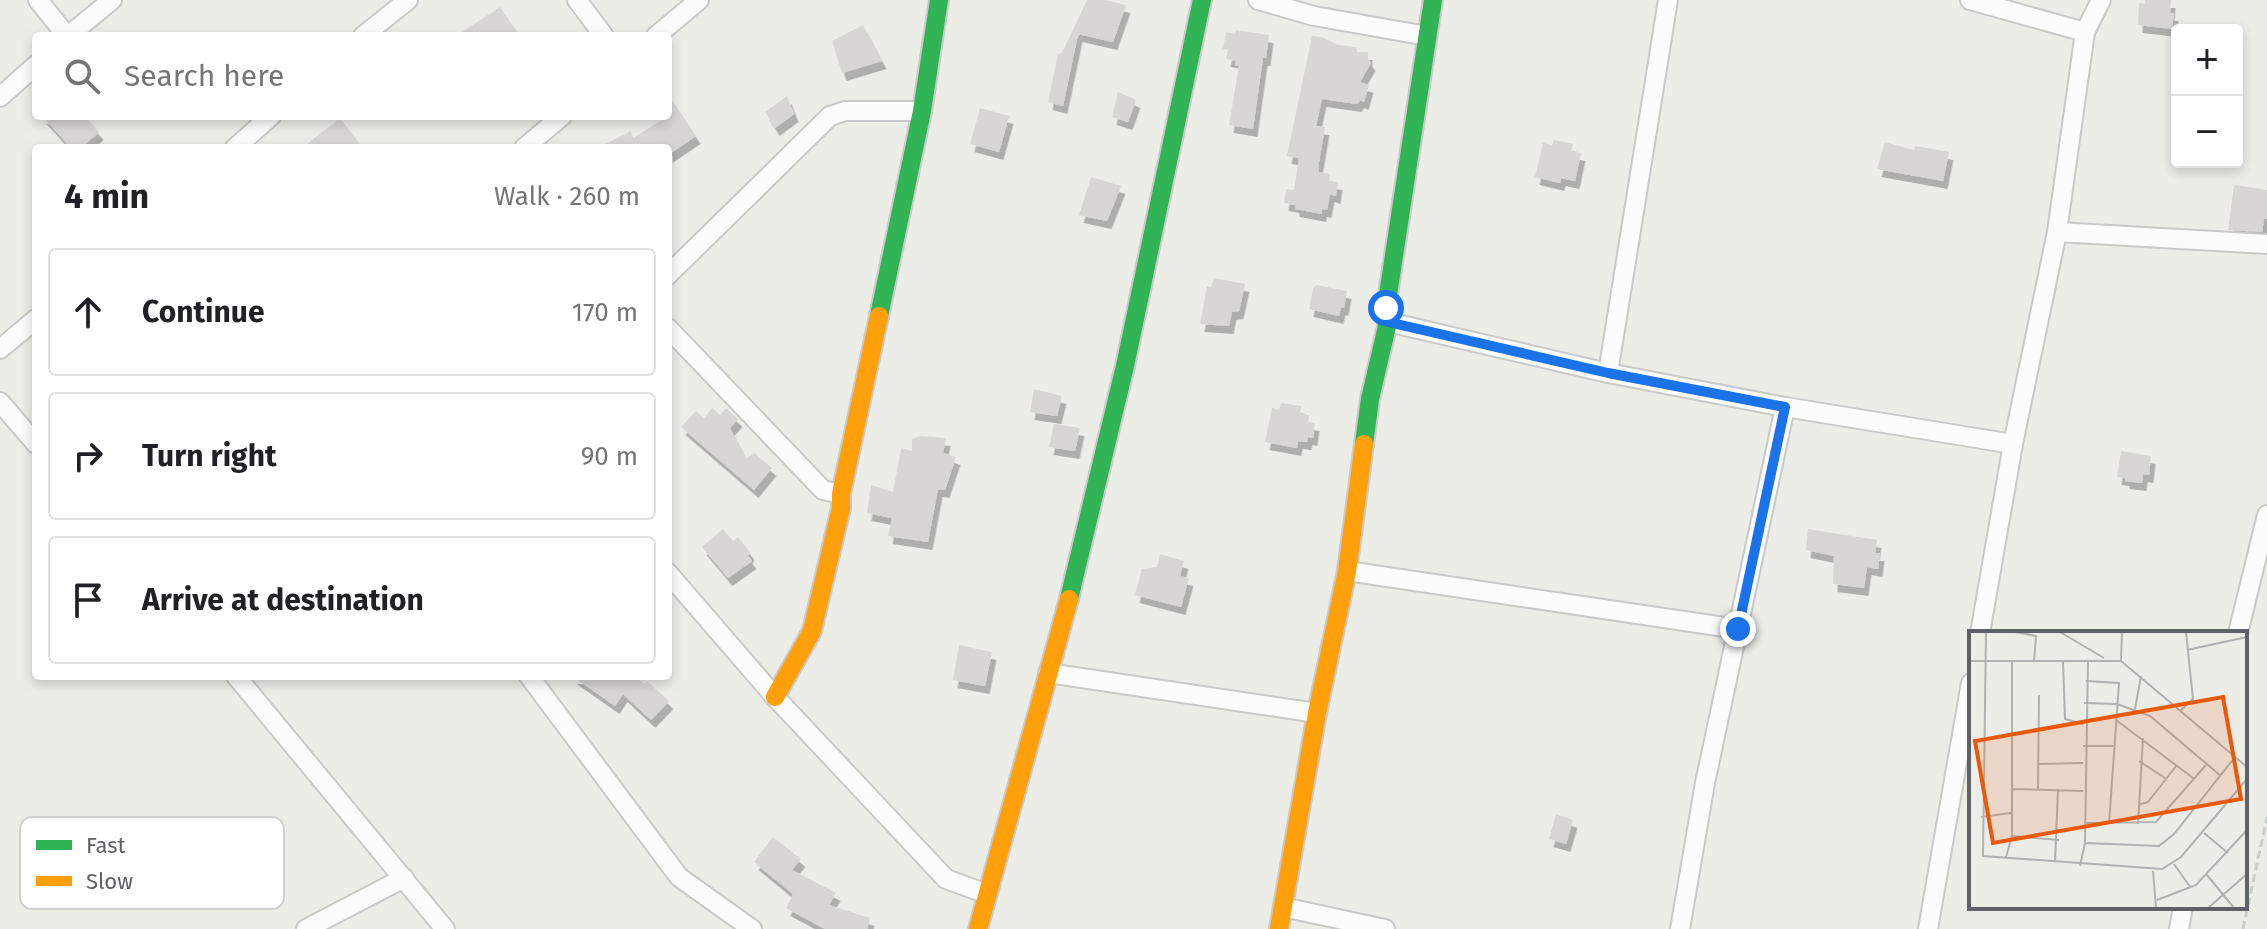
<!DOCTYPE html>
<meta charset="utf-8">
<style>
:root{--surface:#fff;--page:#f6f6f6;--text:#202124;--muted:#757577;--line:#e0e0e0}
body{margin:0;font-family:"Fira Sans",sans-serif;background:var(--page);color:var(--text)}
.controls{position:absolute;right:24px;top:24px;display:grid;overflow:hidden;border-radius:8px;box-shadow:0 4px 12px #0003}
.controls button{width:72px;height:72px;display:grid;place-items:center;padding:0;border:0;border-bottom:2px solid var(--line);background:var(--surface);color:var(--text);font:40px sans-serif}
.stop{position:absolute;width:24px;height:24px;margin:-18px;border:6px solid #1a73e8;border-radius:50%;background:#fff}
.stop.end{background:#1a73e8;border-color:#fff;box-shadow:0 2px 8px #0008}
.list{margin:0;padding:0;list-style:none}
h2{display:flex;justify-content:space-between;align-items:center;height:104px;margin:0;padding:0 32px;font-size:34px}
h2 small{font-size:26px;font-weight:400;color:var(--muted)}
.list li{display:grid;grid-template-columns:52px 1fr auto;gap:24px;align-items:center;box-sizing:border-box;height:128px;margin:0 16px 16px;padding:0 16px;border:2px solid var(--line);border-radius:8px}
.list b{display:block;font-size:30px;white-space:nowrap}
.list em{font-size:26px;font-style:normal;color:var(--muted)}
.icon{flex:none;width:44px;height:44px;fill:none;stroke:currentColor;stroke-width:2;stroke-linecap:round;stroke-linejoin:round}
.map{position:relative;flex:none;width:2267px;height:929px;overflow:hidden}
.search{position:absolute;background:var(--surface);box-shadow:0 4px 12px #0003;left:32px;top:32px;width:640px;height:88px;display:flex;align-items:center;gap:20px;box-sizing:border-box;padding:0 28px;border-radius:8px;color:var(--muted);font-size:30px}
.panel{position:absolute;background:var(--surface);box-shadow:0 4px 12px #0003;left:32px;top:144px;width:640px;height:536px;border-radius:8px}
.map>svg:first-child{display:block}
</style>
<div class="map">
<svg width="2267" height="929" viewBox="0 0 2267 929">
<defs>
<filter id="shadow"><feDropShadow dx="4.5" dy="8" stdDeviation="0" flood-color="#0004"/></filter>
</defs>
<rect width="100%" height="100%" fill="#edede8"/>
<g fill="#d7d6d3" filter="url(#shadow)">
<path d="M1087 0H1104L1126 5 1113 42 1078 34 1063 106 1048 102 1058 54 1062 53Z"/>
<path d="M2145 0H2171L2170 13H2174L2172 29 2138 25 2139 3 2145 4Z"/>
<path d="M500 7 520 36H456Z"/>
<path d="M863 25 882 61 842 73 832 41Z"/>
<path d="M1236 30 1269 35 1266 58H1263L1253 129 1229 125 1239 66 1235 65 1236 61 1226 59 1228 50 1223 49 1226 32 1235 34Z"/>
<path d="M1312 36 1322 37 1338 45 1356 47 1357 52H1368V59L1371 63 1360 82 1369 85 1364 102 1360 100 1357 104 1322 99 1316 126 1325 127 1318 168 1319 172 1330 174 1329 181 1338 182 1336 196 1330 194 1327 210 1322 209V214L1295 209V205L1284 203 1286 189 1294 190 1299 158 1287 156Z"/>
<path d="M1118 92 1136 100 1128 122 1112 117Z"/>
<path d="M668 94 696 136 668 155V148H597L631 131 633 138 668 116Z"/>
<path d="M787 96 794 114 775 128 765 112Z"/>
<path d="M980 108 1009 116 999 152 970 144Z"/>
<path d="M42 116H85L99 132 81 148H71Z"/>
<path d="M340 118 363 148H302Z"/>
<path d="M1554 140 1573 144 1571 151 1581 153 1575 181 1561 178 1560 183 1535 177 1543 143 1552 145Z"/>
<path d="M1885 142 1914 150 1915 146 1949 152 1943 181 1877 169Z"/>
<path d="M1091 177 1121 186 1107 221 1079 215Z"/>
<path d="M2234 185 2267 190V219H2264L2262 232 2228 230Z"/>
<path d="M1214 278 1245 284 1239 311 1232 312 1229 326 1200 324 1207 286 1211 287Z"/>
<path d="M1316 285 1347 291 1344 308 1341 307 1339 316 1309 309 1313 289Z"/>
<path d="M1034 389 1062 396 1057 416 1030 412Z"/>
<path d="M1281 403 1301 406 1300 414 1309 415 1308 422 1315 423 1313 438 1308 437 1307 442 1298 441 1297 448 1265 442 1272 408 1279 410Z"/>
<path d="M712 408 720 415 726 408 738 419 730 428 746 459 754 453 772 468 754 490 681 427 696 411 704 418Z"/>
<path d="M1054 424 1080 428 1075 451 1049 447Z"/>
<path d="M920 436 946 438 943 453 956 457 945 490 938 489 928 542 888 536 892 518 867 513 871 485 893 492 901 448 912 451V439Z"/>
<path d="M2121 451 2151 456 2149 475 2143 474 2142 483 2125 481V478L2117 477Z"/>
<path d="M723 529 733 541 738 537 750 552 748 556 752 561 728 578 702 547Z"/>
<path d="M1808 529 1877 540 1875 553H1880L1878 569 1867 567 1864 588 1833 584 1834 556 1806 550Z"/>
<path d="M1160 554 1184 561 1180 576 1189 578 1181 607 1135 595 1142 569 1157 567Z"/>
<path d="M959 645 992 652 985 686 953 680Z"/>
<path d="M572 676H633L645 684 647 681 669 701 651 720 623 694 615 706Z"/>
<path d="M1556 814 1573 820 1566 844 1549 839Z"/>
<path d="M773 837 801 859 792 870 836 893 829 905 870 918 867 929H825L786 908 793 894 754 862Z"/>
</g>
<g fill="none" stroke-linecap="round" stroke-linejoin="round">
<g stroke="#c9c9c9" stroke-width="22">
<g id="street">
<path d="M38 0 67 36"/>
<path d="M577 0 604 36"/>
<path d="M1258 0 1314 16 1427 36"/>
<path d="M1970 0 2085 32"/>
<path d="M68 36 112 0"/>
<path d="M363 36 408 0"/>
<path d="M656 36 699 0"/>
<path d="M0 97 36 65"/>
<path d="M235 148 271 116"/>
<path d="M524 148 562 116"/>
<path d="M2057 232 2267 244"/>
<path d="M668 275 830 116 845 111H922"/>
<path d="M1388 322 1608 373 1785 407 2013 444"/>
<path d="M668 328 823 490 841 494"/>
<path d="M0 349 36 319"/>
<path d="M1608 373 1668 0"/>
<path d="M0 402 36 444"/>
<path d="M1347 571 1738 629"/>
<path d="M668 573 775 697 946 879 987 894"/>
<path d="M1980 633 2013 444 2057 232 2085 32 2101 0"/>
<path d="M2238 633 2267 515"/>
<path d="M1048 673 1317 713"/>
<path d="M236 676 445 929"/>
<path d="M529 676 679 877 752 929"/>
<path d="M1283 907 1385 929"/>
<path d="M306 929 404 878"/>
<path d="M1680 929 1705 783 1785 407"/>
<path d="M1928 929 1971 683"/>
<path d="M2179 929 2183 907"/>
</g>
</g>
<g stroke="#c9c9c9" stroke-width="22">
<g id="fast">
<path d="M879 316 922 111 939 0"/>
<path d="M1364 444 1370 399 1388 322 1386 308 1433 0"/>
<path d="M1069 599 1125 366 1202 0"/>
</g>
</g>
<g stroke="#c9c9c9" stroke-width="22">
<g id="slow">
<path d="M775 697 812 631 841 508V494L879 316"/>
<path d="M978 929 1069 599"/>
<path d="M1279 929 1317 713 1347 571 1364 444"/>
</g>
</g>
<path stroke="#c9cecb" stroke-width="3" stroke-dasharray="8 4" stroke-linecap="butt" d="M2243 929 2267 817"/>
<use href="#street" stroke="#fcfcfc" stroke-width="18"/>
<use href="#fast" stroke="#30b455" stroke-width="18"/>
<use href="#slow" stroke="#ff9f0a" stroke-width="18"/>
</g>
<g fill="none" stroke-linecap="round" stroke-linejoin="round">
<path stroke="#1a73e8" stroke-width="10" d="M1386 308 1388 322 1608 373 1785 407 1738 629"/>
</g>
<g transform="translate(1969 631)">
<rect width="278" height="278" fill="#edede8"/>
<path fill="none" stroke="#b0b1b0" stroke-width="2" d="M17 1 14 225 193 238 212 226 278 148M46 1 67 5 65 31M91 1 135 27M218 19 278 6M0 30H152L278 136M94 30 96 88 114 93M152 30 153 1M117 50 150 52 140 193M115 72 148 73 181 85 252 145M166 78 172 45M211 80 224 68 217 1M147 89 224 147M114 115H144M170 130 196 147M70 133 114 132M43 158 114 160M69 158 70 64M169 174 179 171 208 134M12 186 42 182M115 192 187 191 237 134M169 193 174 107M235 202 259 222M43 205 90 209M116 212 190 215 205 203 266 126M37 226 43 205V31M86 231 89 158M205 233 222 257M111 235 116 212 119 29M184 240 187 277M238 244 265 277M188 269 227 254 278 199M239 277 278 243"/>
<path fill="#e8590c" fill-opacity="0.15" stroke="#e8590c" stroke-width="4" d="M254 66 272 168 24 212 6 110Z"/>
<rect width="278" height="278" fill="none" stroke="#5e6166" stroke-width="4"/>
</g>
<rect x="20" y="817" width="264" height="92" rx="12" fill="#fff" stroke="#cfd0d1" stroke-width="2"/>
<rect x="36" y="840" width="36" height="10" fill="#30b455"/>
<rect x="36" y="876" width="36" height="10" fill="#ff9f0a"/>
<g font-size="22" fill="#5e6166">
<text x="86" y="853">Fast</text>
<text x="86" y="889">Slow</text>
</g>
</svg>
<div class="controls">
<button>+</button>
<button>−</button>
</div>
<div class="stop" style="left:1386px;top:308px"></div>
<div class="stop end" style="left:1738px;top:629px"></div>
<div class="search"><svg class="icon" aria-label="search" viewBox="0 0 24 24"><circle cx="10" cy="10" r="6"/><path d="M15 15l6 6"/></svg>Search here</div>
<section class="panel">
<h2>4 min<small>Walk · 260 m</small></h2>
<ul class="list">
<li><svg class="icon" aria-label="ahead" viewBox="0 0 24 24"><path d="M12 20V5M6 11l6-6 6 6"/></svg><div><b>Continue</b></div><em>170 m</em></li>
<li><svg class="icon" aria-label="right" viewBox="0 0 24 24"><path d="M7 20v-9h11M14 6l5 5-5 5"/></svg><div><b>Turn right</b></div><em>90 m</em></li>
<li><svg class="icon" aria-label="arrive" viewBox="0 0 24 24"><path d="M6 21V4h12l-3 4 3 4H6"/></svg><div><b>Arrive at destination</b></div></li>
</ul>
</section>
</div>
